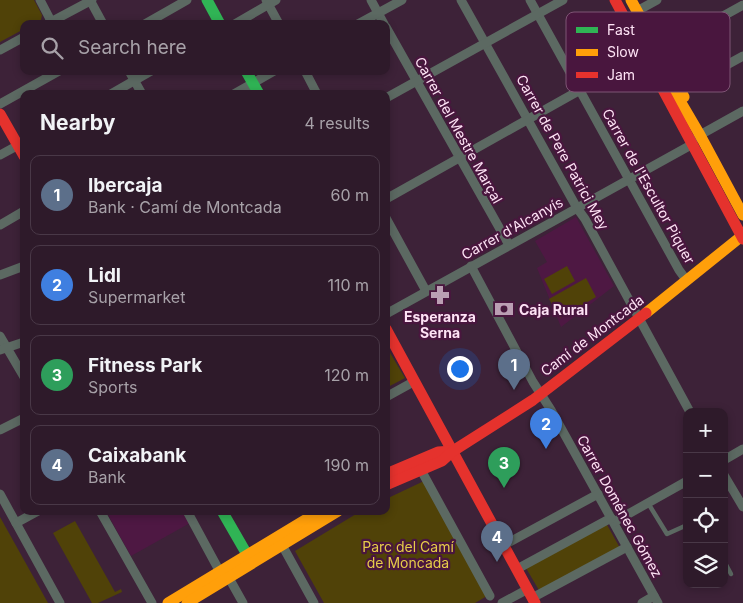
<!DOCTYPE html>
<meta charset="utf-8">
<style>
:root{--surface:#2e1a2a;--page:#362332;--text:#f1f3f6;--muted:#a7a1a8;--line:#493847;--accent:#2563eb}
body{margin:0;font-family:Inter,sans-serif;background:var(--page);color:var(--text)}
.controls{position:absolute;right:15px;bottom:15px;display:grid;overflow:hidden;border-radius:10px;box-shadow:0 2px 8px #0003}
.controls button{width:45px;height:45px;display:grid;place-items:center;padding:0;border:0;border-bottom:1px solid var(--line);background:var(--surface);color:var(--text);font:25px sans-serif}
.you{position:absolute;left:459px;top:368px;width:18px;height:18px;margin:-12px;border:4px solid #fff;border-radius:50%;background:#1a73e8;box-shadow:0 0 0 8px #1a73e833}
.badge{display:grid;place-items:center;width:32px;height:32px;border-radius:50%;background:var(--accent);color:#fff;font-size:16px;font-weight:700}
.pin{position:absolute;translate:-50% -41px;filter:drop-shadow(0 1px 2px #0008)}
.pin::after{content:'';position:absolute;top:26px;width:18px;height:15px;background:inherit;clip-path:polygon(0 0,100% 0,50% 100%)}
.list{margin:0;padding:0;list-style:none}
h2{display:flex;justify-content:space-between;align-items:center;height:65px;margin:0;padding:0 20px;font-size:21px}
h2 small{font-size:16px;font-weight:400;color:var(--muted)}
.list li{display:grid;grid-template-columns:32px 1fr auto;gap:15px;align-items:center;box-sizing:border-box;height:80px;margin:0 10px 10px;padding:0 10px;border:1px solid var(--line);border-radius:10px}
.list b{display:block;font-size:19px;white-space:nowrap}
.list p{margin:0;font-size:16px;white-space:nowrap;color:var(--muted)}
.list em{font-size:16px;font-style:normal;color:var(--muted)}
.icon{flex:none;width:28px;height:28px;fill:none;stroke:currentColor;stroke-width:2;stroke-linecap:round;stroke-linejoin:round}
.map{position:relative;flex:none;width:743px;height:603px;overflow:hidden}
.search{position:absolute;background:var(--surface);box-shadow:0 2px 8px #0003;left:20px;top:20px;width:370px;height:55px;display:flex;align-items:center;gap:12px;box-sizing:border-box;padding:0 18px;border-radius:10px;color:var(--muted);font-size:19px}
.panel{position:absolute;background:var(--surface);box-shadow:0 2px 8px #0003;left:20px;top:90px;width:370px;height:425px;border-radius:10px}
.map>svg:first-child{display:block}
</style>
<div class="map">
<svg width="743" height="603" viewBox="0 0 743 603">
<rect width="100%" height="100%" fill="#3d2238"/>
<g fill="#4e1843">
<path d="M576 217 614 286 561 327 537 268 547 262 535 241Z"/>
<path d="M106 511H183L190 523 131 556Z"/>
</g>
<g fill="#504208">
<path d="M0 0H34L42 15 41 20 34 24H24V29L0 42Z"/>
<path d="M567 266 575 281 552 294 544 279Z"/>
<path d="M586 278 596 297 560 318 549 299Z"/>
<path d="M386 346 405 378 386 388Z"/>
<path d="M424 481 487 596 475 603H324L295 551 361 511H386V499Z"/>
<path d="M0 517 48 603H0Z"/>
<path d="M75 521 115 592 121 589 122 592 98 603H92L53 533Z"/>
<path d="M606 523 620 548 540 592 526 568Z"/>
</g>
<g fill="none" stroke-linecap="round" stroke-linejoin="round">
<g stroke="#5c6962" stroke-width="4.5">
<path d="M648 503 667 534 687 525"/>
<path d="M724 561 731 574"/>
</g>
<g stroke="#5c6962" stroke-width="9">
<path d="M40 0 51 21"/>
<path d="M90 0 103 24"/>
<path d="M266 0 279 24"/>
<path d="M371 0 384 24"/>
<path d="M461 0 577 208 585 219 690 412"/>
<path d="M530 0 679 270 687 281"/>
<path d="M637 11 657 0"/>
<path d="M47 24 92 0"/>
<path d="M145 24 187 0"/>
<path d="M235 24 276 0"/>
<path d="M358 24 402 0"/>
<path d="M386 27 509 245"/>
<path d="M0 50 24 37"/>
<path d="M660 51 743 5"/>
<path d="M129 71 142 94"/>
<path d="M305 71 317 94"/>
<path d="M681 90 743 56"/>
<path d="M111 94 151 71"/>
<path d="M234 94 274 71"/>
<path d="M386 98 563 0"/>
<path d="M0 104 59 71"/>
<path d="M699 138 700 135 743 111"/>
<path d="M0 155 24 142"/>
<path d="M386 199 639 57"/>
<path d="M386 218 426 291"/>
<path d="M0 225 24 211"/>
<path d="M471 266 533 382 551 410 658 603"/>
<path d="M0 275 24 266"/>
<path d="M386 314 691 145 694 139"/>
<path d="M0 336 24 377"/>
<path d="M0 350 24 342"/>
<path d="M386 397 415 381"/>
<path d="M0 430 24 418"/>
<path d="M724 460 743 449"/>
<path d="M421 470 490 596"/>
<path d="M724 475 743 507"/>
<path d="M0 494 60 603"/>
<path d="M100 511 152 603"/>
<path d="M187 511 220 572"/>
<path d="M614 522 687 481"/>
<path d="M16 523 38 511"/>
<path d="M282 545 314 603"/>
<path d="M504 545 598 494"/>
<path d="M517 569 611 518"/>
<path d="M225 574 229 578 243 603"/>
<path d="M532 598 627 547"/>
<path d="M502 603 528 589"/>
<path d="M642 603 654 596"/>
</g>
<g stroke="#30b455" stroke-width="11">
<path d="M207 0 220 24"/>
<path d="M246 71 259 94"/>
<path d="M222 511 252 563"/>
</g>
<g stroke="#ff9f0a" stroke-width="11">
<path d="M631 0 684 97"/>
<path d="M673 89 700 135 743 215"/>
<path d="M646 313 743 235"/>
<path d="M168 603 320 511"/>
<path d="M187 603 338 511"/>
</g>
<g stroke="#e5322d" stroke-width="11">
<path d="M615 0 743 239"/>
<path d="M0 114 24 156"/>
<path d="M386 329 535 603"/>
<path d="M386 474 438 452 453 451"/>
<path d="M386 485 442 461 453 451 533 400 646 313"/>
</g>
</g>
<defs>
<g id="pharmacy-bare" transform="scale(1.5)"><path d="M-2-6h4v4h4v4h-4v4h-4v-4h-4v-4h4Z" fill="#ba9fb3" stroke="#49163e" stroke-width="2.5" paint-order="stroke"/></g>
<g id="bank-bare" transform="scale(1.5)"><path d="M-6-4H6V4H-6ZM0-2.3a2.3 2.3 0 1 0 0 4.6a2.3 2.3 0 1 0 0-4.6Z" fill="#ba9fb3" stroke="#49163e" stroke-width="2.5" paint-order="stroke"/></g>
</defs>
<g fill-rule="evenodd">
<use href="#pharmacy-bare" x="440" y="295"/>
<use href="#bank-bare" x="504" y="309"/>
</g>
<g text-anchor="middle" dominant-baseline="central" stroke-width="4.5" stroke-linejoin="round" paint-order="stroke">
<g font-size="14" fill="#fee3f5" stroke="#49163e">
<text transform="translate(459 130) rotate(61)">Carrer del Mestre Marçal</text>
<text transform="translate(563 152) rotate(61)">Carrer de Pere Patrici Mey</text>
<text transform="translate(649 186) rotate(61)">Carrer de l'Escultor Piquer</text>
<text transform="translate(512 228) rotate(-29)">Carrer d'Alcanyís</text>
<text transform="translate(592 335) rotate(-37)">Camí de Montcada</text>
<text transform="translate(620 506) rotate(61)">Carrer Doménec Gómez</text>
</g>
<g font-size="14" font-weight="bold" fill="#fee3f5" stroke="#49163e" text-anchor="start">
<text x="519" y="309">Caja Rural</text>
<text x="440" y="316" text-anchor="middle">Esperanza<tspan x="440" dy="16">Serna</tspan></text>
</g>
<g font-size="14" fill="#e6cc49" stroke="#49163e">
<text x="408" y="546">Parc del Camí<tspan x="408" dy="16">de Moncada</tspan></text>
</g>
</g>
<rect x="566" y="12" width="164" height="80" rx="8" fill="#49163e" stroke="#7f5475" stroke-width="1"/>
<rect x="576" y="27" width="22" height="6" fill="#30b455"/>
<rect x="576" y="49" width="22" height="7" fill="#ff9f0a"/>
<rect x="576" y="72" width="22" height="6" fill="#e5322d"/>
<g font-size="14" fill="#fee3f5">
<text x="607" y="35">Fast</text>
<text x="607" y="57">Slow</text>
<text x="607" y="80">Jam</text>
</g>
</svg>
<div class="controls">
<button>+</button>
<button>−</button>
<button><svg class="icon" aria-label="locate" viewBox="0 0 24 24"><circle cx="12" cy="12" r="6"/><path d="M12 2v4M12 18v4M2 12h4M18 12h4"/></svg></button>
<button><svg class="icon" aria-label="layers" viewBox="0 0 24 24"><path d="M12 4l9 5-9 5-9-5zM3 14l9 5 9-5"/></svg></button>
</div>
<div class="you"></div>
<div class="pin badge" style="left:514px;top:390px;background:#5c6f8a">1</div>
<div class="pin badge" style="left:546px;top:449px;background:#3f7fe0">2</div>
<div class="pin badge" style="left:504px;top:488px;background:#2e9e5b">3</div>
<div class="pin badge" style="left:497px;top:562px;background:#5c6f8a">4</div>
<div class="search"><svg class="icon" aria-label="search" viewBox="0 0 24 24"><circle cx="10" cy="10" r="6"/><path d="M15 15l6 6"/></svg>Search here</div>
<section class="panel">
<h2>Nearby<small>4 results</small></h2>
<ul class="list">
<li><span class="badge" style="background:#5c6f8a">1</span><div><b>Ibercaja</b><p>Bank · Camí de Montcada</p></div><em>60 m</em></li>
<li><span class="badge" style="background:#3f7fe0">2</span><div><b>Lidl</b><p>Supermarket</p></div><em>110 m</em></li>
<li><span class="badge" style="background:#2e9e5b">3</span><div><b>Fitness Park</b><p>Sports</p></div><em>120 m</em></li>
<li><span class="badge" style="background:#5c6f8a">4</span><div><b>Caixabank</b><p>Bank</p></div><em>190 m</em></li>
</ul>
</section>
</div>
